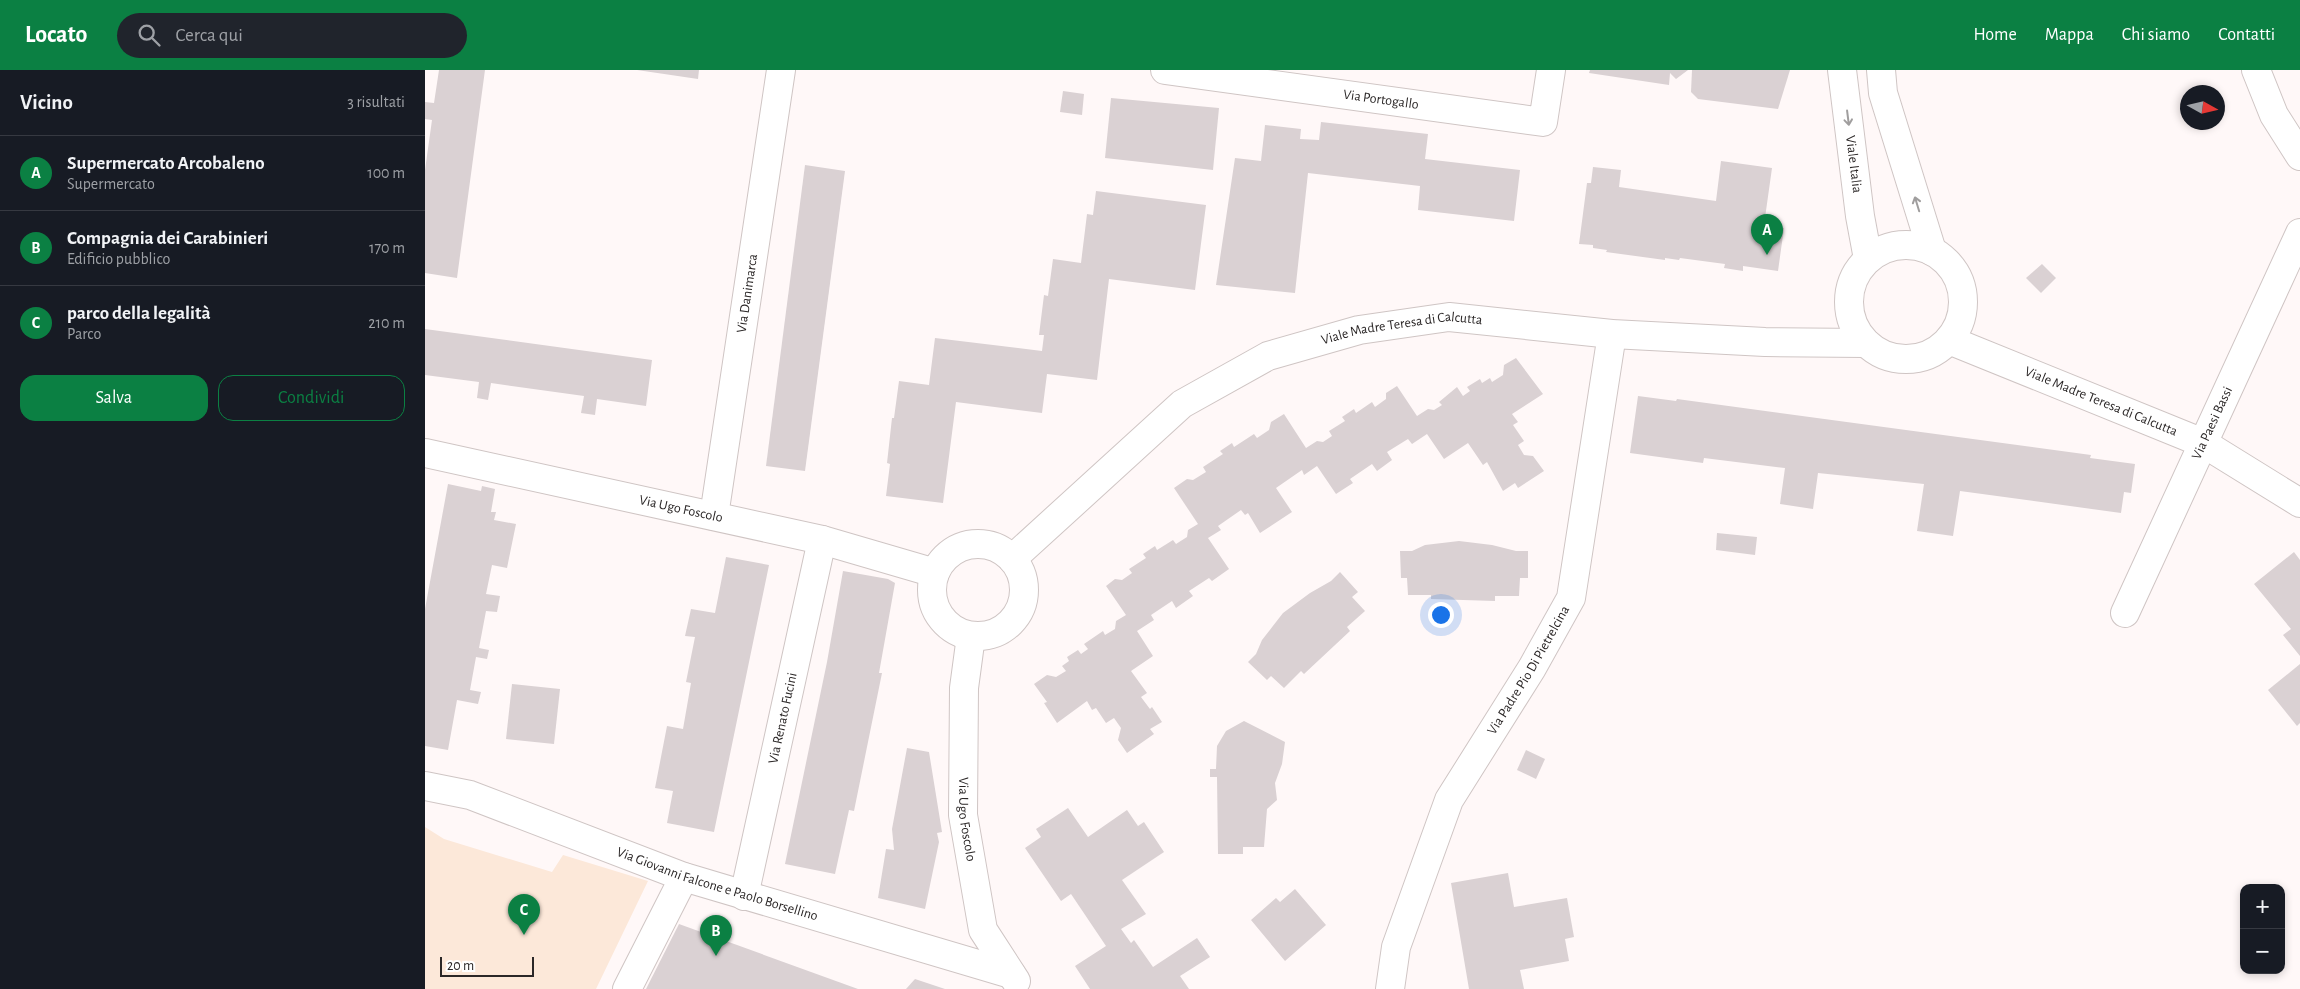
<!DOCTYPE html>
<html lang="it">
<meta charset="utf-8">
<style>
:root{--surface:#171b24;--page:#20242c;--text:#f1f3f6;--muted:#9ea1a6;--line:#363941;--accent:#0b8043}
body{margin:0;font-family:"Alegreya Sans",sans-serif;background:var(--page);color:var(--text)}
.controls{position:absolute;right:15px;bottom:15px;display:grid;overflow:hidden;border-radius:10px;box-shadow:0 2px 8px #0003}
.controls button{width:45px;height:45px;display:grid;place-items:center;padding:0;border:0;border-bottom:1px solid var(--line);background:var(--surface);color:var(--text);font:25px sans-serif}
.compass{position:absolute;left:1755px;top:15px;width:45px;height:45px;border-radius:50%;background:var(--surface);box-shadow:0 2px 8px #0003;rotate:98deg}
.scale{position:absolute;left:15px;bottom:12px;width:94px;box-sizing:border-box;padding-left:5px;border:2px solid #2b2727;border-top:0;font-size:14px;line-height:18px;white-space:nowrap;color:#2b2727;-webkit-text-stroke:4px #fff;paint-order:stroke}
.you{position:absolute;left:1015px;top:544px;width:18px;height:18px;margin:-12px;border:4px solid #fff;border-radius:50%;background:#1a73e8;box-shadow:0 0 0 8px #1a73e833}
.badge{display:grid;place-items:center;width:32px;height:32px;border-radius:50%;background:var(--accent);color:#fff;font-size:16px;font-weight:700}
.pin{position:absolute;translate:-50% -41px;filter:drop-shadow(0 1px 2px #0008)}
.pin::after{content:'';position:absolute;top:26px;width:18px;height:15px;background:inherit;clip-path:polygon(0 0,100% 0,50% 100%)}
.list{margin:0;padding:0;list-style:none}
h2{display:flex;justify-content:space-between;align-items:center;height:65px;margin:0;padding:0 20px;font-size:21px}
h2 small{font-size:16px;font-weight:400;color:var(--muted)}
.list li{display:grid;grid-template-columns:32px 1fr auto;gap:15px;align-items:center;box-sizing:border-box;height:75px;padding:0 20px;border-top:1px solid var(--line)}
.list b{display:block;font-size:19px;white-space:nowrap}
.list p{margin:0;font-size:16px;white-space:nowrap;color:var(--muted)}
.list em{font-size:16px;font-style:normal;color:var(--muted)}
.actions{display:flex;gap:10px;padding:15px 20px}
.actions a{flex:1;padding:11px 0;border:1px solid var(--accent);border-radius:15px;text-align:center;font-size:18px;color:var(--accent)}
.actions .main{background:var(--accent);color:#fff}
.icon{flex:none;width:28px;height:28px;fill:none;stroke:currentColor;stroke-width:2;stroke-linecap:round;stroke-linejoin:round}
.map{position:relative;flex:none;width:1875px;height:919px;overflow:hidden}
header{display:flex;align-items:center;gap:30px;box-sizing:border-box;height:70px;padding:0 25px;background:var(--accent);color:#fff}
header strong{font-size:24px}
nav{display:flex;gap:28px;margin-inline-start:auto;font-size:18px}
.search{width:350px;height:45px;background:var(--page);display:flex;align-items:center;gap:12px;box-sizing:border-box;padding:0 18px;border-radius:28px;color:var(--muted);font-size:19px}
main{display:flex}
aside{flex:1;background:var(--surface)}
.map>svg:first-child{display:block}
</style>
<header>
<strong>Locato</strong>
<div class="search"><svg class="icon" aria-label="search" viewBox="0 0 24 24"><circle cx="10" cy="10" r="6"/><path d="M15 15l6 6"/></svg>Cerca qui</div>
<nav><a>Home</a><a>Mappa</a><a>Chi siamo</a><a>Contatti</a></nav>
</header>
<main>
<aside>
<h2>Vicino<small>3 risultati</small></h2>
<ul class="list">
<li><span class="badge">A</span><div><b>Supermercato Arcobaleno</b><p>Supermercato</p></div><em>100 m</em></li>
<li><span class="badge">B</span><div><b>Compagnia dei Carabinieri</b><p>Edificio pubblico</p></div><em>170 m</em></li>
<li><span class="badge">C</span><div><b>parco della legalità</b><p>Parco</p></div><em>210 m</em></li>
</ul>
<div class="actions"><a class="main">Salva</a><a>Condividi</a></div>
</aside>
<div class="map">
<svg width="1875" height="919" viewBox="0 0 1875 919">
<rect width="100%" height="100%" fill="#fff8f8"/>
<path fill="#fce8d9" d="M0 757 19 769 127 802 138 785 223 811 171 919H0Z"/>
<g fill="#dad1d3">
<path d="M14 0H60L32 208 0 203V100L7 50 0 49V32L9 33Z"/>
<path d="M212 0H274L273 9Z"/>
<path d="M1165 0H1263L1251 9 1245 3 1244 15 1164 3Z"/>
<path d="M1267 0H1365L1353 39 1273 29 1266 22Z"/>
<path d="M638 21 659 24 657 45 635 42Z"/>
<path d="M686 28 794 38 788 100 680 88Z"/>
<path d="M896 52 1003 64 1000 89 1095 100 1089 151 993 140 995 116 883 103 870 223 791 215 810 88 836 91 840 55 876 59 875 69 894 70Z"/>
<path d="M1296 91 1347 98 1339 155 1359 158 1353 201 1318 196V201L1299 198 1300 194 1255 188 1254 190 1240 188V190L1181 182 1182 180 1168 178V175L1154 174 1162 113H1166L1168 97 1196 100 1194 117 1291 131Z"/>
<path d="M380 95 420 101 380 401 341 396Z"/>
<path d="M671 121 781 135 770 220 684 209 672 310 622 304 617 343 531 332 518 433 461 426 465 394 462 393 467 348H469L474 311 504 315 510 268 617 281 619 265H614L619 225 623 226 628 189 656 193 662 144 668 145Z"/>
<path d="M1617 194 1631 208 1616 223 1601 208Z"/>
<path d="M0 259 227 290 221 336 172 329 170 345 156 343 159 326 66 313 63 330 52 328 54 312 0 305Z"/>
<path d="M1091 288 1118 324 1087 344 1093 352 1088 355 1099 371 1093 375 1099 385 1108 386 1119 401 1093 418 1090 413 1078 421 1062 392 1058 395 1043 373 1019 389 1002 364 987 374 983 369 962 382 967 390 952 401 947 394 925 409 928 413 911 424 892 396 879 405 877 400 851 418 867 442 835 463 823 443 820 445 816 440 793 456 796 460 783 468 804 499 787 511 784 508 764 521 768 526 751 538 747 531 726 545 729 550 712 561 728 586 706 601 722 623 716 627 725 639 727 637 737 652 725 659 729 664 702 683 693 670 696 658 689 648 681 653 671 638 667 640 662 631 632 653 619 633 622 632 609 614 622 605 631 607 641 601 637 596 644 591 642 587 653 580 656 584 663 579 659 574 678 561 680 565 690 559 691 551 701 545 681 516 690 509 697 510 707 503 704 499 721 488 718 484 730 476 732 480 748 470 751 474 762 467 763 460 773 454 749 418 762 409 768 410 781 402 778 397 798 384 795 381 807 373 809 377 829 364 832 368 844 360 846 352 859 344 881 378 892 371 898 372 907 366 904 361 920 351 917 347 929 339 931 343 947 332 950 337 961 329V323L972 316 992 346 1003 339 1009 340 1017 335 1014 332 1032 317 1038 326 1045 321 1042 317 1055 309 1057 313 1065 308 1067 312 1078 305 1079 295Z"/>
<path d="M1213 326 1251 331 1252 329 1666 385 1665 388 1710 394 1706 423 1699 422 1696 443 1535 421 1528 466 1492 461 1499 414 1393 403 1388 439 1355 434 1360 398 1279 388 1278 393 1205 383Z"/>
<path d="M23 414 56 421 57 416 70 419 66 442H71L69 450 91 454 82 498 67 495 61 524 75 526 72 542 61 541 54 578 64 580 62 589 51 587 45 620 56 622 53 634 32 630 23 680 0 676V539Z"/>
<path d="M1292 463 1332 467 1330 485 1291 480Z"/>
<path d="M1034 471 1067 475 1091 481H1103V508H1095L1094 526H1070V531L1006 529V525H983L982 508H976L975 481H987L1000 475Z"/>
<path d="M1869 482 1875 490V586L1858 565 1866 559 1829 514Z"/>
<path d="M301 487 344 495 289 762 242 753 248 721 230 718 242 656 258 659 266 613 261 612 270 567 260 566 266 539 290 543Z"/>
<path d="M418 501 463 509 470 513 454 603H457L429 741 424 740 410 804 360 794 402 592Z"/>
<path d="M915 502 933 522 927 527 940 541 922 557 925 561 879 604 876 601 859 618 846 606 842 610 823 592 831 584 837 570 858 543 885 523 906 511Z"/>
<path d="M1875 594V653L1872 656 1843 620Z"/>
<path d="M87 614 135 619 129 674 81 669Z"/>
<path d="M819 651 860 672 857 694 850 713 852 730 842 739 839 777H818V784H793L792 707H785V699H791L792 676 801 661Z"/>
<path d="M482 678 504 682 517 762 512 763 514 772 500 839 453 828 461 779 469 780 467 759Z"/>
<path d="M1101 680 1120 689 1111 709 1092 700Z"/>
<path d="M643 738 663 767 702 740 713 756 719 752 739 782 697 810 721 844 696 859 706 873 709 870 728 897 772 868 785 887 755 906 764 919H665L650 896 681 876 646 824 636 831 600 778 616 767 611 759Z"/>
<path d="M1083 803 1089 837 1142 828 1149 867 1140 869 1144 891 1095 900 1099 919H1044L1026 813Z"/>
<path d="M870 819 901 855 860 891 826 850 851 828 855 832Z"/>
<path d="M254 854 433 919H221Z"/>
<path d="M490 909 520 919H481Z"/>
</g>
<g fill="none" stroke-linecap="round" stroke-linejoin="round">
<g stroke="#cfc5c4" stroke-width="30">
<g id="minor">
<path id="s1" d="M740 0 1118 52 1126 0"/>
<path id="s2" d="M1417 0 1435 146 1443 189"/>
<path d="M1456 0 1458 23 1507 181"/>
<path d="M1831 0 1849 45 1875 86"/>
<circle cx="1481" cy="232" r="57"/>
<path id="s3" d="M1524 270 1778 373 1875 433"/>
<path id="s4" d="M0 383 397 470 510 503"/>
<path id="s5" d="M289 446 356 0"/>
<circle cx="553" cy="520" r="46"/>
<path id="s6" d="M587 489 757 334 843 286 934 260 1024 247 1187 264 1340 272 1441 273"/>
<path id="s7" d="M1700 543 1875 163"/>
<path id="s8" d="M546 566 539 618 538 745 558 860 591 911"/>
<path id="s9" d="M0 716 45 725 259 807 586 904"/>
<path id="s10" d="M319 826 397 470"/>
<path d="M202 919 259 807"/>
<path id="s11" d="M965 919 971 877 1024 730 1107 598 1146 528 1187 264"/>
</g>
</g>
<use href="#minor" stroke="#fff" stroke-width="28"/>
</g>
<defs><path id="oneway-shaft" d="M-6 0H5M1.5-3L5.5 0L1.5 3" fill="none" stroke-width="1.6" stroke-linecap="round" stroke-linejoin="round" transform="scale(1.25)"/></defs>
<g stroke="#a09e9e">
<use href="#oneway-shaft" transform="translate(1423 48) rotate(83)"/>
<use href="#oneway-shaft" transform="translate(1492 134) rotate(-107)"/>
</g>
<g text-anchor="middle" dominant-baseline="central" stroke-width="4" stroke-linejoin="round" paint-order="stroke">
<g font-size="14" fill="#2b2727" stroke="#fff">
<text stroke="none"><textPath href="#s1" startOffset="218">Via Portogallo</textPath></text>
<text stroke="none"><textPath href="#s2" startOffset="95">Viale Italia</textPath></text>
<text stroke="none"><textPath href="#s5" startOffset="225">Via Danimarca</textPath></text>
<text stroke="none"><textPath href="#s6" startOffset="466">Viale Madre Teresa di Calcutta</textPath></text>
<text stroke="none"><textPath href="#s3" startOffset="164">Viale Madre Teresa di Calcutta</textPath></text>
<text stroke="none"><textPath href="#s7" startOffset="209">Via Paesi Bassi</textPath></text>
<text stroke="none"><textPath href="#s4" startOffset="262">Via Ugo Foscolo</textPath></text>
<text stroke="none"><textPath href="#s11" startOffset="351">Via Padre Pio Di Pietrelcina</textPath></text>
<text stroke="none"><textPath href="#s10" startOffset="182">Via Renato Fucini</textPath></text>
<text stroke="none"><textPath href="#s8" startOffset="184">Via Ugo Foscolo</textPath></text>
<text stroke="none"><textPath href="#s9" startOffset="309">Via Giovanni Falcone e Paolo Borsellino</textPath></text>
</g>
</g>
</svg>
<div class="controls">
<button>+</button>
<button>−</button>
</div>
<svg class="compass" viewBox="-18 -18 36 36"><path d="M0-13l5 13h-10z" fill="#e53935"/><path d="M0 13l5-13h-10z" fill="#9ea1a6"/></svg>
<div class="scale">20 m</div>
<div class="you"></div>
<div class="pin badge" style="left:1342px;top:185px">A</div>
<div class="pin badge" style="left:291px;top:886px">B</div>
<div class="pin badge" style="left:99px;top:865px">C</div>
</div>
</main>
